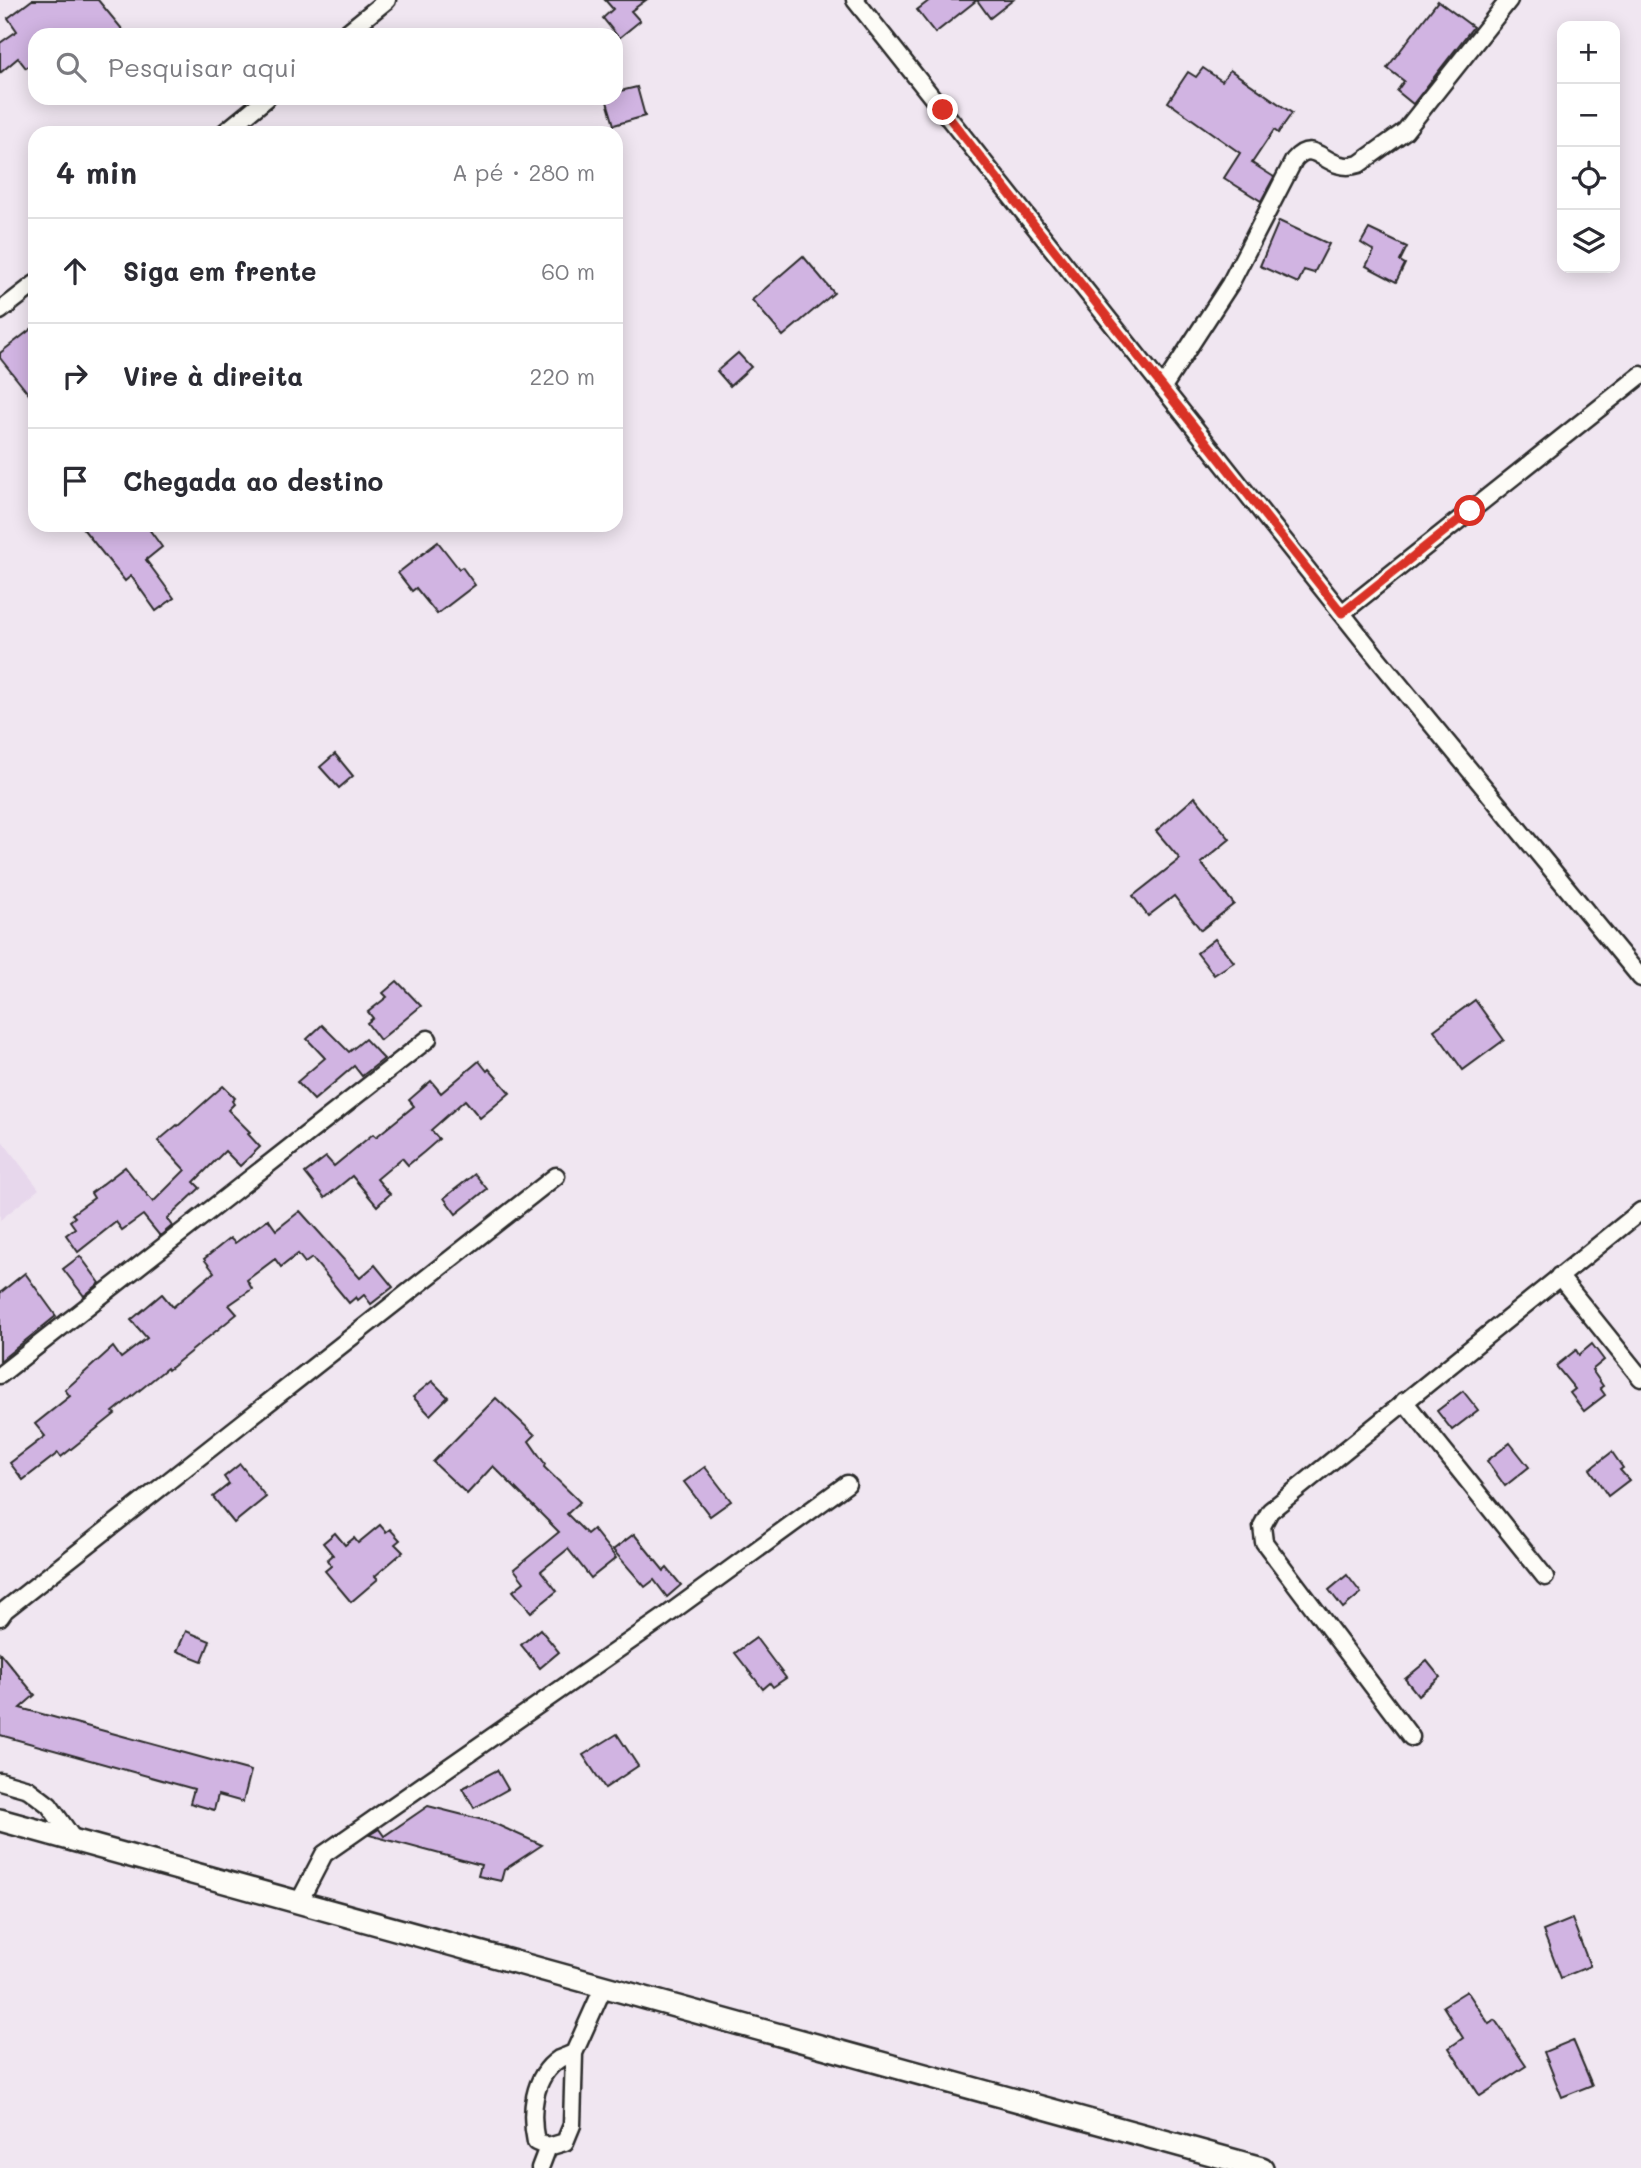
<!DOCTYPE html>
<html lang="pt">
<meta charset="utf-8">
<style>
:root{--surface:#fff;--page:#f2f2f3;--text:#2b2b33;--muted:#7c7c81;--line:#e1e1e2}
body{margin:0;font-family:Mali,sans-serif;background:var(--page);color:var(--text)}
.controls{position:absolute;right:21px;top:21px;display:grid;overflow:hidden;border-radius:14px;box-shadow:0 4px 18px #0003}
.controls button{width:63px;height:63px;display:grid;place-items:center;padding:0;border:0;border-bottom:2px solid var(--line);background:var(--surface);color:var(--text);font:35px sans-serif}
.stop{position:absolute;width:21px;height:21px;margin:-16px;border:5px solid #d93025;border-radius:50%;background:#fff}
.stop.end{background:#d93025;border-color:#fff;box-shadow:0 2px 7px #0008}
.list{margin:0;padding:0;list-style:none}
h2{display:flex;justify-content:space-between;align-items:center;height:91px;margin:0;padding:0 28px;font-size:30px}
h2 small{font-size:23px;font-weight:400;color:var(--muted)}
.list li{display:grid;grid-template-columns:46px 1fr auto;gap:21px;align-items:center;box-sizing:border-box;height:105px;padding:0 28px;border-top:2px solid var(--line)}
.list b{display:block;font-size:26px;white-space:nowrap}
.list em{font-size:23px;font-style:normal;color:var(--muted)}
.icon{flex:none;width:38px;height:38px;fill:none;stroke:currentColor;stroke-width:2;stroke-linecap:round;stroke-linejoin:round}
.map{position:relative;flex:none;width:1641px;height:2168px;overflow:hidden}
.search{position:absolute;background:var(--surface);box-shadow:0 4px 18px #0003;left:28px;top:28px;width:595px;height:77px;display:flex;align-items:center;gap:18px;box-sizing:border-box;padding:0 24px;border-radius:21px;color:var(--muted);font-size:26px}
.panel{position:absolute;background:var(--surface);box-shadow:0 4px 18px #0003;left:28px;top:126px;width:595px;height:406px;border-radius:21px}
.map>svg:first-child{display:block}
</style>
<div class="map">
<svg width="1641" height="2168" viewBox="0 0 1641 2168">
<rect width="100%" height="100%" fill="#f0e6f1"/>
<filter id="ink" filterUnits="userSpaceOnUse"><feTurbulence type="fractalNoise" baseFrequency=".0143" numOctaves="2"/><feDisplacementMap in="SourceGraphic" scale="14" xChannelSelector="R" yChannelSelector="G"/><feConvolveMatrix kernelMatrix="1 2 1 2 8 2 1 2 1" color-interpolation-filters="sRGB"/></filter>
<g filter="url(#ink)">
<path fill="#e7d7ec" d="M0 1138 39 1189 0 1220Z"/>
<g fill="#d1b4e2" stroke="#2b2b2b" stroke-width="2">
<path d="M32 0H98L127 35H35V61L26 68 18 58 0 73V43L17 31 8 18Z"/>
<path d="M605 0H646L631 11 640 21 619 38 603 18 613 9Z"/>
<path d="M930 0H977L935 33 917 10Z"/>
<path d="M977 0H1013L990 18Z"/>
<path d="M1438 1 1473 27 1413 104 1397 91 1404 81 1387 68Z"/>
<path d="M1203 68 1222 81 1230 70 1292 113 1278 133 1274 130 1252 163 1274 177 1261 201 1224 178 1240 153 1168 102 1188 72 1196 77Z"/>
<path d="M637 87 645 116 614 125 606 98H616V92Z"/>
<path d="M1279 221 1329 244 1314 273 1304 270 1298 283 1260 266Z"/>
<path d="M1369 229 1407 247 1400 261 1405 264 1396 282 1366 266 1374 251 1361 243Z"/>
<path d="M803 256 834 293 783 336 752 300Z"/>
<path d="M35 326V402L0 358V353Z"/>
<path d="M738 353 751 367 730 386 717 371Z"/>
<path d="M80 525H146L162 547 146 560 174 598 156 611 131 576 125 581Z"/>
<path d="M438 542 459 569 462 567 475 585 437 614 416 588 412 591 398 573Z"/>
<path d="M335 754 353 776 339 788 320 767Z"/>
<path d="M1195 797 1230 839 1201 863 1234 904 1201 930 1174 896 1148 916 1133 896 1180 859 1156 831Z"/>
<path d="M1215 939 1234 962 1214 975 1197 953Z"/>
<path d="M397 981 421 1006 380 1040 367 1023 373 1018 368 1012 387 997 383 993Z"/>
<path d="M1475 1000 1504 1040 1463 1070 1434 1030Z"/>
<path d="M322 1025 349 1052 365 1039 384 1059 362 1076 354 1066 314 1100 297 1082 325 1058 307 1039Z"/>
<path d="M479 1061 487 1071 489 1069 510 1093 480 1118 465 1100 431 1130 439 1139 424 1152 408 1165 402 1158 377 1179 390 1194 377 1206 352 1176 325 1198 305 1173 326 1157 334 1166 373 1134 376 1137 414 1106 409 1100 431 1081 441 1093Z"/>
<path d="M223 1086 235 1098 232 1101 234 1104 228 1110 250 1132 248 1134 260 1147 240 1166 225 1151 194 1182 200 1188 167 1219 172 1226 160 1236 143 1215 122 1230 116 1222 78 1252 66 1235 75 1228 70 1221 75 1217 72 1214 94 1198 91 1193 125 1167 153 1202 185 1170 158 1141 177 1125 178 1126Z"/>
<path d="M475 1174 487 1189 456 1214 444 1198Z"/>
<path d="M300 1211 360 1278 375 1265 393 1287 371 1304 364 1295 358 1300 356 1297 349 1303 312 1258 305 1263 298 1254 281 1267 275 1259 247 1280 252 1289 229 1305 237 1314 168 1370 167 1368 113 1412 115 1414 61 1457 58 1453 23 1480 10 1463 45 1436 35 1424 70 1396 65 1390 113 1347 121 1358 147 1338 131 1320 162 1294 173 1307 214 1272 204 1259 230 1238 235 1243 268 1219 276 1230Z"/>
<path d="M80 1256 100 1283 84 1296 63 1269Z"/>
<path d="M25 1273 56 1316 0 1361V1293Z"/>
<path d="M1592 1344 1604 1360 1592 1370 1603 1386 1600 1388 1605 1395 1584 1411 1570 1393 1575 1389 1556 1366 1576 1350 1579 1355Z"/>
<path d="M432 1381 448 1397 430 1415 413 1397Z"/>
<path d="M1463 1391 1478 1410 1452 1430 1437 1411Z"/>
<path d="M496 1398 535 1435 529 1441 545 1464 544 1467 580 1502 567 1514 587 1534 593 1529 616 1558 591 1578 568 1549 541 1571 557 1591 531 1612 513 1591 524 1582 514 1569 559 1532 493 1466 467 1494 433 1462Z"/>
<path d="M1510 1443 1529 1467 1505 1486 1487 1461Z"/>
<path d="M1612 1452 1623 1468 1620 1470 1629 1480 1608 1496 1590 1469Z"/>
<path d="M240 1464 266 1497 234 1523 213 1497 229 1484 224 1477Z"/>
<path d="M705 1467 731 1501 710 1516 684 1482Z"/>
<path d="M380 1525 386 1532 390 1529 400 1540 395 1544 403 1552 375 1576 378 1579 351 1602 325 1571 331 1566 327 1560 333 1555 323 1543 335 1533 345 1545 354 1538 358 1543Z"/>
<path d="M634 1534 664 1571 667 1568 681 1585 667 1597 654 1580 645 1587 613 1550Z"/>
<path d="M1347 1575 1361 1593 1343 1608 1329 1590Z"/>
<path d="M540 1629 559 1652 540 1668 521 1645Z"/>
<path d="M186 1631 210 1641 202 1661 177 1651Z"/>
<path d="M756 1638 786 1678 773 1687 770 1683 763 1689 735 1653Z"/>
<path d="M0 1653 35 1695 20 1708 251 1771 243 1802 218 1795 214 1810 190 1803 194 1789 0 1735Z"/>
<path d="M1427 1661 1440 1677 1418 1695 1405 1679Z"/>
<path d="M617 1734 638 1766 605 1788 583 1755Z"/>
<path d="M497 1770 508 1789 474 1808 463 1788Z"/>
<path d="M428 1806 491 1822 542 1845 504 1870 501 1881 478 1876 481 1865 369 1835 379 1829 384 1836Z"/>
<path d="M1572 1919 1590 1966 1561 1978 1543 1931Z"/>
<path d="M1467 1991 1489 2024 1495 2020 1526 2066 1480 2096 1449 2048 1463 2038 1443 2006Z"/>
<path d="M1573 2040 1592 2085 1562 2097 1544 2052Z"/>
</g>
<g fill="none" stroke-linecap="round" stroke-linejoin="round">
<g stroke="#2b2b2b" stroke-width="21">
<g id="street">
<path d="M855 0 1379 660 1641 978"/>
<path d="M344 35 387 0"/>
<path d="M224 133 267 98"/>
<path d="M0 311 35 284"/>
<path d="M1163 387 1230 284 1294 160C1316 134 1326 175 1359 164L1405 131 1509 0"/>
<path d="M1342 613 1641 375"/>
<path d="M1559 1276 1641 1378"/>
<path d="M0 1375 428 1039"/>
<path d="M1404 1401 1545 1577"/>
<path d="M0 1617 5 1610 556 1176"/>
<path d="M1411 1737 1264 1542 1262 1526 1270 1511 1641 1211"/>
<path d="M0 1781 28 1789 49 1805 74 1840"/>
<path d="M299 1902 324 1854 663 1618 847 1484"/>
<path d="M574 2053C570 2055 563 2057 559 2059 532 2077 530 2114 536 2142L548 2147 565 2142 572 2125 574 2053 604 1986"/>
<path d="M540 2168 548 2147"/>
</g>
</g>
<g stroke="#2b2b2b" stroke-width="26">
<path id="secondary" d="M0 1820 1262 2168"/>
</g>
<use href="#street" stroke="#fdfcf7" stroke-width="16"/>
<use href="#secondary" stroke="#fdfcf7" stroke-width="21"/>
</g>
</g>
<g fill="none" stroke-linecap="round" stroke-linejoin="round" filter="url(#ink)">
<path stroke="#d93025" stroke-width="9" d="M943 110 1342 613 1470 511"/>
</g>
</svg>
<div class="controls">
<button>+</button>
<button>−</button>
<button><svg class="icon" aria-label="locate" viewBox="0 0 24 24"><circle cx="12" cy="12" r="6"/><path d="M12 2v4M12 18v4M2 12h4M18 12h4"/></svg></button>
<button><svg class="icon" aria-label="layers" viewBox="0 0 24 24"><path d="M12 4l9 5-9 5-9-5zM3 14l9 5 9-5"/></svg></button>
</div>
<div class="stop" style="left:1470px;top:511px"></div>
<div class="stop end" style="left:943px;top:110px"></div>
<div class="search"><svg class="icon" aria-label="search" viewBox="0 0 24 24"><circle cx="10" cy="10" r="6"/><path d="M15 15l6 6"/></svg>Pesquisar aqui</div>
<section class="panel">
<h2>4 min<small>A pé · 280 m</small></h2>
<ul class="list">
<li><svg class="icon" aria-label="ahead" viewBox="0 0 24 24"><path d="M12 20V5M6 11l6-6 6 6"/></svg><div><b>Siga em frente</b></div><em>60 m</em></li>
<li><svg class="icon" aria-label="right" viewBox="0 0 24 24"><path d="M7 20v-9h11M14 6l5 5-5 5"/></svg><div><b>Vire à direita</b></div><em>220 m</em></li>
<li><svg class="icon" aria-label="arrive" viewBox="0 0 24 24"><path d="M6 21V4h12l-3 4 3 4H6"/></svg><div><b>Chegada ao destino</b></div></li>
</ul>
</section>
</div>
